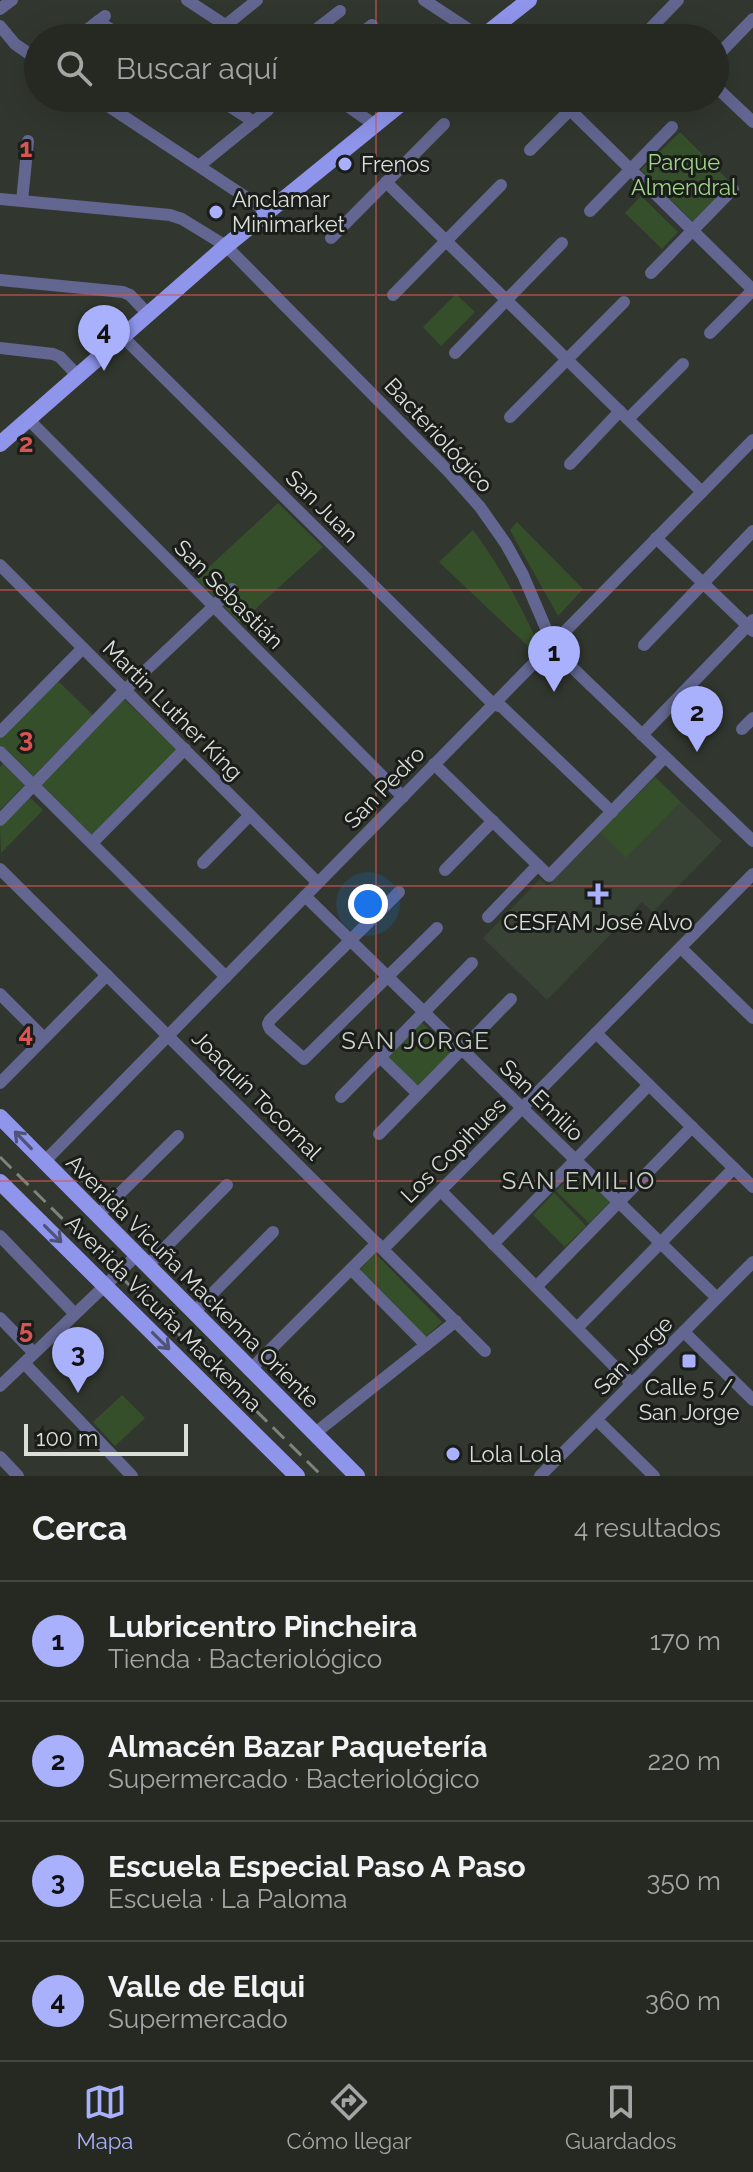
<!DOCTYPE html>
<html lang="es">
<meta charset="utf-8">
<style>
:root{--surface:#252922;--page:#31352f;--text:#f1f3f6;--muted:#a3a6a5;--line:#424540;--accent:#a9b0fc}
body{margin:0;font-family:Raleway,sans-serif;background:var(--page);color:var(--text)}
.scale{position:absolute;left:24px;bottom:20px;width:164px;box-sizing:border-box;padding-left:8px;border:4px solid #dbdfd9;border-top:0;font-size:22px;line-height:28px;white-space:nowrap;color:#dbdfd9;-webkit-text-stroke:6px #1a1d19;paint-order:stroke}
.you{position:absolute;left:368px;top:904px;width:28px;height:28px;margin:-20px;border:6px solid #fff;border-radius:50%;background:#1a73e8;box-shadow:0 0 0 12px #1a73e833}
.badge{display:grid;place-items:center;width:52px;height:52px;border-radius:50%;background:var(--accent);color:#111;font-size:26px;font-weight:700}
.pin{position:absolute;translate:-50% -66px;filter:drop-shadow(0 2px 4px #0008)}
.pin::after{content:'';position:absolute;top:42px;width:28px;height:24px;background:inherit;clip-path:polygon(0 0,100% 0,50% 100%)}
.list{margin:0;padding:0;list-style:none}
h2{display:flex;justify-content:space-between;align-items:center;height:104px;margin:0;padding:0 32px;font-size:34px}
h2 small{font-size:26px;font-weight:400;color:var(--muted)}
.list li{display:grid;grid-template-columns:52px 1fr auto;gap:24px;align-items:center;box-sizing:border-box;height:120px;padding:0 32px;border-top:2px solid var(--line)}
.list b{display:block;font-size:30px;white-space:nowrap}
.list p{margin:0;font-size:26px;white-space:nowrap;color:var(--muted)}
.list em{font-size:26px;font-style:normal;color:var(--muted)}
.icon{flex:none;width:44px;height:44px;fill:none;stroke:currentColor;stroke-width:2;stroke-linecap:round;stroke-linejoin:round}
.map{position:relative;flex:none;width:753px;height:1476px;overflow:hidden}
.search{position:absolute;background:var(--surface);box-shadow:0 8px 32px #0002;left:24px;right:24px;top:24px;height:88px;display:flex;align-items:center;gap:20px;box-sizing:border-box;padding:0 28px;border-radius:44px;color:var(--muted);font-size:30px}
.sheet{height:584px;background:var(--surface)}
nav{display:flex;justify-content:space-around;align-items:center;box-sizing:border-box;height:112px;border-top:2px solid var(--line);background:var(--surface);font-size:22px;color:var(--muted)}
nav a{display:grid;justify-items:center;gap:4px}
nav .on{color:var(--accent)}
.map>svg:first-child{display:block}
</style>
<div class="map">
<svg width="753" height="1476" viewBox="0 0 753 1476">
<rect width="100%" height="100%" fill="#31372e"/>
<path fill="#384235" d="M681 802 722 841 653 912 642 902 547 1000 483 938 540 879 548 886 600 832 627 857Z"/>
<g fill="#364f2b">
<path d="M680 132 732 184 693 222 641 170Z"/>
<path d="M641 196 678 232 662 249 625 213Z"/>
<path d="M456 294 475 312 441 346 423 327Z"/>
<path d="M278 503 323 547 240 623 196 579Z"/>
<path d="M517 522 583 589 558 616 510 530Z"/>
<path d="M473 530C500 566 518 601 537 641L531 649 439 562Z"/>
<path d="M57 680 93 715 0 810V767L11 756 0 745V738Z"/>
<path d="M124 699 178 751 94 838 40 785Z"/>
<path d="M655 777 681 802 626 858 600 832Z"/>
<path d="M29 797 43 810 1 853 0 827Z"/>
<path d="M419 1020 452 1052 418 1088 385 1055Z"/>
<path d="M580 1168 612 1200 589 1223 556 1191Z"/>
<path d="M554 1193 586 1226 565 1247 533 1215Z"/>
<path d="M375 1253 442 1322 423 1339 358 1272Z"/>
<path d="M122 1395 145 1418 115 1446 93 1422Z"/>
</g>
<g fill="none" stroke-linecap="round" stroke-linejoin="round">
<g stroke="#626690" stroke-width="12">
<path d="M187 0 245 38"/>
<path d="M424 0 482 38"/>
<path d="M0 9 12 0"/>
<path d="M98 21 124 38"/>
<path d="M226 25 257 0"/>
<path d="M0 26 15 44 38 60"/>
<path d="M646 33 678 0"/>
<path d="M76 38 105 16"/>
<path d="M305 38 340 11"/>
<path d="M355 38 372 25"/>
<path d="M715 58 753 19"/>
<path d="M715 86 753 122"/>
<path d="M96 98 268 212"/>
<path d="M217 98 254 122"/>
<path d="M336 98 375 125"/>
<path d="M558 98 753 290"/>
<path d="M530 150 582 98"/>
<path d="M199 166 268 110"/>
<path d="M386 182 702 492"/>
<path d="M0 199 170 215 182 219 226 246 449 472 480 507 506 544 523 575 556 652 753 841"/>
<path d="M22 201 28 141"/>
<path d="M590 211 672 127"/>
<path d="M331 238 444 124"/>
<path d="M651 273 733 189"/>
<path d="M0 280 123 292 130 295 148 314"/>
<path d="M393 295 501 185"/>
<path d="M710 333 753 290"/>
<path d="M122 336 493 704 502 707 612 812"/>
<path d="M0 348 53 354 60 357 78 376"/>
<path d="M455 353 562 243"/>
<path d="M510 417 624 302"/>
<path d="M28 419 403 797"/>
<path d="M628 419 683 364"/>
<path d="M570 464 620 411"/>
<path d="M656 538 753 631"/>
<path d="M0 565 318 883"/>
<path d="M644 645 753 531"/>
<path d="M742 729 753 718"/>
<path d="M0 732 83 648"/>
<path d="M642 735 753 620"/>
<path d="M0 752 226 977"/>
<path d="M434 764 549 876 665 757"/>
<path d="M0 820 125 690 232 589"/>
<path d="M92 843 185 749"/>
<path d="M203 863 250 815"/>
<path d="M0 869 485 1351"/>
<path d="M445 870 493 821"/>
<path d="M399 892 270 1020 268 1024 270 1029 304 1059 437 928"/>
<path d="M305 896 717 1298"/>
<path d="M488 917 538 865"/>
<path d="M681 948 753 1018"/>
<path d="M0 994 44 1038"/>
<path d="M596 1033 753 1187"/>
<path d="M380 1057 418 1094"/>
<path d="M0 1083 107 975"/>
<path d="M341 1097 472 963"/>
<path d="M379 1134 511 999"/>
<path d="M44 1162 753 440"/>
<path d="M441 1191 632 1384"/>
<path d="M97 1216 178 1136"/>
<path d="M0 1236 75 1314"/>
<path d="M493 1244 649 1085"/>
<path d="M383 1249 753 874"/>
<path d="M147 1266 227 1185"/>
<path d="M351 1269 426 1345"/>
<path d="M536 1287 692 1127"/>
<path d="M194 1312 273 1232"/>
<path d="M0 1318 34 1353"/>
<path d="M577 1328 734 1168"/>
<path d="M684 1332 753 1400"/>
<path d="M24 1363 132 1476"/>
<path d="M250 1370 377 1243"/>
<path d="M0 1386 136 1256"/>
<path d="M597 1420 654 1476"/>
<path d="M314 1434 456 1321"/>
<path d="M0 1457 18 1476"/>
<path d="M540 1476 753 1262"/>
</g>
<g stroke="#8f95eb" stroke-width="16">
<path d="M481 38 529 0"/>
<path d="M0 444 226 246 408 98"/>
<path d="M0 1117 357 1476"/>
<path d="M0 1182 297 1476"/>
</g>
<path stroke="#7e837b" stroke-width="3" stroke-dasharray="16 8" stroke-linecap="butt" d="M0 1157 322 1476"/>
</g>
<defs><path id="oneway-shaft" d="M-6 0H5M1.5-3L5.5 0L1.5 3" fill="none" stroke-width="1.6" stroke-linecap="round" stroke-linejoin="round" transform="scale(2)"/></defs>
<g stroke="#4f5377">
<use href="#oneway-shaft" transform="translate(23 1140) rotate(-134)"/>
<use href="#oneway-shaft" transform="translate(53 1234) rotate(45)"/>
<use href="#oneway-shaft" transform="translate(161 1341) rotate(45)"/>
</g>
<path fill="none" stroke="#d75654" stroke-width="2" stroke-opacity="0.55" d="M376 0V38M376 98V1476M0 295H753M0 590H753M0 886H753M0 1181H753"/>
<g fill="#a9b0fc" stroke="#1a1d19" stroke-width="3">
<circle cx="345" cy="164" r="8"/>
<circle cx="216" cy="212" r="8"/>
<path d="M594 882h8v8h8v8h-8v8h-8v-8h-8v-8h8z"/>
<rect x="681" y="1353" width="16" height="16" rx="4"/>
<circle cx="453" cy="1454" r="8"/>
</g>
<g text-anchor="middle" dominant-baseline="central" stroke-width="6" stroke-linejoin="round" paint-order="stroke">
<g font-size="22" fill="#9ed588" stroke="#1a1d19">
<text x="684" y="162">Parque<tspan x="684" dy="25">Almendral</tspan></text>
</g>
<g font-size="22" fill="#dbdfd9" stroke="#1a1d19" text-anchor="start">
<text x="361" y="164">Frenos</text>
<text x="232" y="199">Anclamar<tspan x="232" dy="25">Minimarket</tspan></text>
<text x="598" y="922" text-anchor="middle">CESFAM José Alvo</text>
<text x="689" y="1387" text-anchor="middle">Calle 5 /<tspan x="689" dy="25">San Jorge</tspan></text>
<text x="469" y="1454">Lola Lola</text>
</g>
<g font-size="22" fill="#dbdfd9" stroke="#1a1d19">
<text transform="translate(439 435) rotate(47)">Bacteriológico</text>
<text transform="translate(322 506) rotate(45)">San Juan</text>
<text transform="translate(229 594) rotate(45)">San Sebastián</text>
<text transform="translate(173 710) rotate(45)">Martin Luther King</text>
<text transform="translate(384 787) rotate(-46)">San Pedro</text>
<text transform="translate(257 1095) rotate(45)">Joaquín Tocornal</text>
<text transform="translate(542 1100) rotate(44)">San Emilio</text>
<text transform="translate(453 1150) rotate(-45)">Los Copihues</text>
<text transform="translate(193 1281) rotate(45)">Avenida Vicuña Mackenna Oriente</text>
<text transform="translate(164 1313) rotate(45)">Avenida Vicuña Mackenna</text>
<text transform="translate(633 1355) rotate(-45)">San Jorge</text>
</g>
<g font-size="24" letter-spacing="2" fill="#c9d0c6" stroke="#1a1d19">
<text x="416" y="1040">SAN JORGE</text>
<text x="579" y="1180">SAN EMILIO</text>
</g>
</g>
<g font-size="26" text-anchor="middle" font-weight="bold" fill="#d75654" stroke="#1a1d19" stroke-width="6" stroke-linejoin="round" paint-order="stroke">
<text x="26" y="157">1</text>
<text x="26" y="452">2</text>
<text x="26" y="747">3</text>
<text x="26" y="1042">4</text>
<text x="26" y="1338">5</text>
</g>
</svg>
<div class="scale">100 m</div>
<div class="you"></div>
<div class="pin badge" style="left:554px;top:692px">1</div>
<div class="pin badge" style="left:697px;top:752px">2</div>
<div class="pin badge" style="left:78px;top:1393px">3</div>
<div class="pin badge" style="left:104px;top:371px">4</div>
<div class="search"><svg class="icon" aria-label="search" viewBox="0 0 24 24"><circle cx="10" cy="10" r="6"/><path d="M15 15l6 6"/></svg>Buscar aquí</div>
</div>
<section class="sheet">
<h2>Cerca<small>4 resultados</small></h2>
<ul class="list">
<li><span class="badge">1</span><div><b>Lubricentro Pincheira</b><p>Tienda · Bacteriológico</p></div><em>170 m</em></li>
<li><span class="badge">2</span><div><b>Almacén Bazar Paquetería</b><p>Supermercado · Bacteriológico</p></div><em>220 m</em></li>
<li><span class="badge">3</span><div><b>Escuela Especial Paso A Paso</b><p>Escuela · La Paloma</p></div><em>350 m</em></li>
<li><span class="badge">4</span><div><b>Valle de Elqui</b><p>Supermercado</p></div><em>360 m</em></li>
</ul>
</section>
<nav>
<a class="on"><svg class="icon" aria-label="map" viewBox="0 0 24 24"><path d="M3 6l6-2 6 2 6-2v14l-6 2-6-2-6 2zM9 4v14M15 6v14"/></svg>Mapa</a>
<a><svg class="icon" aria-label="directions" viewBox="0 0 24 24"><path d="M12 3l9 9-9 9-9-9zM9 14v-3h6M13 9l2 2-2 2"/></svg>Cómo llegar</a>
<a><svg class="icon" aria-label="saved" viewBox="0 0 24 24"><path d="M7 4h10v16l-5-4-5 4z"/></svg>Guardados</a>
</nav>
